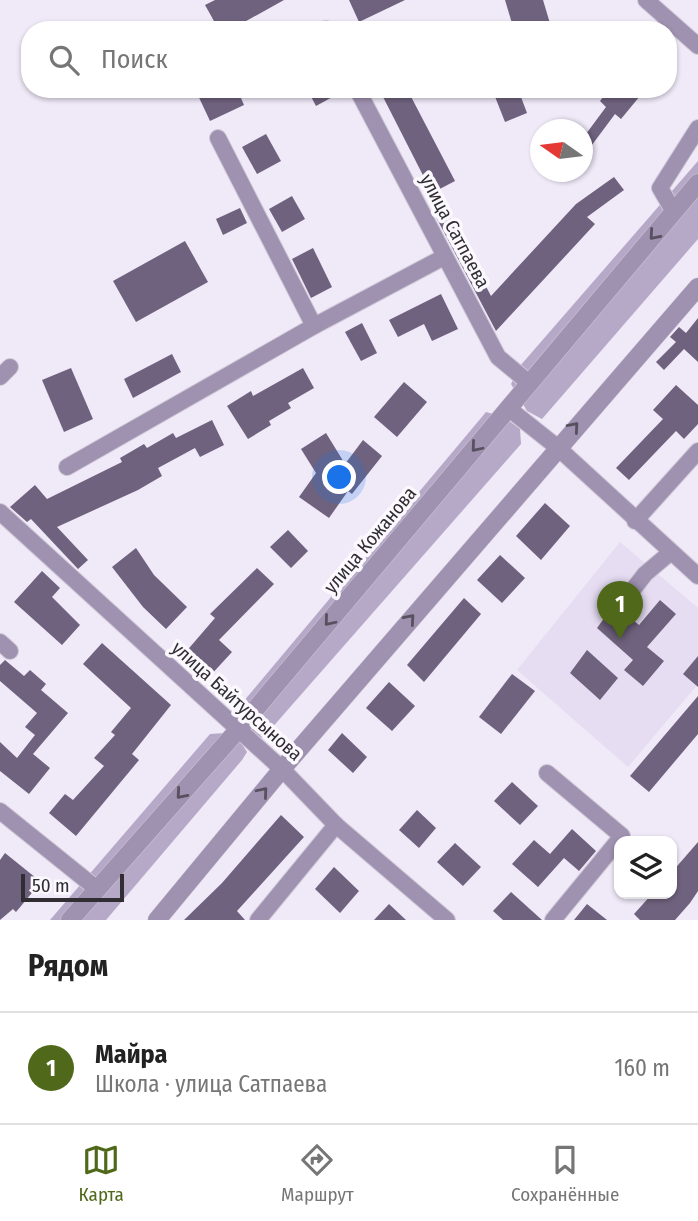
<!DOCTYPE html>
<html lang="ru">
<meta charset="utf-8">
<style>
:root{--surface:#fff;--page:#f6f6f6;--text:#222;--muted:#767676;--line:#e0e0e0;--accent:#506819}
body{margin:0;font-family:"Fira Sans Condensed",sans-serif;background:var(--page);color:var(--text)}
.controls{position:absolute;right:21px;bottom:21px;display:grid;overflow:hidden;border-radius:14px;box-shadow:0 2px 5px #0004}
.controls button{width:63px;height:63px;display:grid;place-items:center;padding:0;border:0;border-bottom:2px solid var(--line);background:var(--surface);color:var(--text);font:35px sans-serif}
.compass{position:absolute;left:530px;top:119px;width:63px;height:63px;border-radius:50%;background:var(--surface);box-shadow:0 2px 5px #0004;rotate:284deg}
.scale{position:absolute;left:21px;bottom:18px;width:103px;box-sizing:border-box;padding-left:7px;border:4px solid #302d33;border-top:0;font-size:19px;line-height:24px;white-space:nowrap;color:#302d33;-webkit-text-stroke:5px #fbf8fe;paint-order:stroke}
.you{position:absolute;left:340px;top:478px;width:24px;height:24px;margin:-18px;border:5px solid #fff;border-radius:50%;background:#1a73e8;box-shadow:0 0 0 10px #1a73e833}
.badge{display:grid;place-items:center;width:46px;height:46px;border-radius:50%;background:var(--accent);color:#fff;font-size:23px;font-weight:700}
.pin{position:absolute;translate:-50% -58px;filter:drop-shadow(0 2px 4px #0008)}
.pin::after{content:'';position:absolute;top:37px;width:24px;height:21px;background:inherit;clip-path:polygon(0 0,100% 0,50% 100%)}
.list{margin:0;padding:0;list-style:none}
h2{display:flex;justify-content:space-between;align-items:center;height:91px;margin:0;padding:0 28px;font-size:30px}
h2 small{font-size:23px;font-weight:400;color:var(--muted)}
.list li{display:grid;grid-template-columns:46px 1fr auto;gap:21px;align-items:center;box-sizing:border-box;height:112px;padding:0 28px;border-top:2px solid var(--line)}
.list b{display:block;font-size:26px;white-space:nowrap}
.list p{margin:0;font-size:23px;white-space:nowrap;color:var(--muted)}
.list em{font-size:23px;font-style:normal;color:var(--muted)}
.icon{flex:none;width:38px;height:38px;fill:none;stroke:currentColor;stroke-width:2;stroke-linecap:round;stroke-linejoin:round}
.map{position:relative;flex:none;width:698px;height:920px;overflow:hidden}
.search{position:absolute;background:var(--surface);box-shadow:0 2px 5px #0004;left:21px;right:21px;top:21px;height:77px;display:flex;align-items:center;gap:18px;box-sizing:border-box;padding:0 24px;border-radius:28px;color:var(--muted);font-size:26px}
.sheet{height:203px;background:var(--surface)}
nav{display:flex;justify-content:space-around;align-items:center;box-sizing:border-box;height:98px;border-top:2px solid var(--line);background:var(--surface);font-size:19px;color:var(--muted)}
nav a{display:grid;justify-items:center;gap:4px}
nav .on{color:var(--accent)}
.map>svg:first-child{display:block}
</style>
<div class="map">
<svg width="698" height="920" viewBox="0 0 698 920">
<rect width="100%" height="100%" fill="#efe9f8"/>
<path fill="#e6ddf3" d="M620 542 698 608V684L628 767 517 670Z"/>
<g fill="#b6a9c7">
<path d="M698 161V239L542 419 527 411 511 384 520 366Z"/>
<path d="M486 412 504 417 520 429 521 444 263 738C246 732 239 726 238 708Z"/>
<path d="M225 733 240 741 247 752 242 760 106 920H50L210 734Z"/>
</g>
<g fill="#6f627e">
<path d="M215 0H284L230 30H219L205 5Z"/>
<path d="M349 0H405L359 22Z"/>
<path d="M505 0H543L552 30H514Z"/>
<path d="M195 89H237L244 105 210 121Z"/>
<path d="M307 89H347L316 106Z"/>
<path d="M379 89H407L455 181 432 193Z"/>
<path d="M492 89H518L527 113 505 122Z"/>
<path d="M609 89H632L640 96 621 119 615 114 583 157V138L606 107 600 101Z"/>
<path d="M266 134 281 161 257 174 242 147Z"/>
<path d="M614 177 624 190 587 217 595 224 496 331 436 217 447 211 491 296 576 204Z"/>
<path d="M292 196 305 219 282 232 269 209Z"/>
<path d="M240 208 247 223 223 235 216 219Z"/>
<path d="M185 241 208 282 136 322 113 281Z"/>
<path d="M313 248 332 287 311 298 292 259Z"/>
<path d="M441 294 458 329 432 341 424 324 398 337 389 320Z"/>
<path d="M698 318V362L684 349 664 370 656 362 676 342 670 337 679 327 686 333Z"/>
<path d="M362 323 377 353 361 361 345 332Z"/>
<path d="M172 354 181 372 133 398 124 379Z"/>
<path d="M71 368 93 419 64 432 42 380Z"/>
<path d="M303 368 314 388 288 403 291 408 269 421 271 425 248 439 227 406 251 391 253 396Z"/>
<path d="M404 382 427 402 397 437 374 417Z"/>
<path d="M676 385 698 405V424L684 439 676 431 629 480 616 468 663 419 653 410Z"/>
<path d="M212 420 224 445 200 457 195 448 158 468 162 476 138 490 57 527 88 560 78 569 31 519 27 522 10 507 35 485 47 499 122 462 120 458 144 444 147 448 173 433 176 438Z"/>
<path d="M326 433 345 464 363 440 382 456 352 494 348 491 329 518 299 497 316 473 301 449Z"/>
<path d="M545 503 570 526 541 560 516 536Z"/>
<path d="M288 530 308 551 291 568 270 547Z"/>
<path d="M136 548 154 575 187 607 166 629 143 607 112 567Z"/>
<path d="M500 555 525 578 502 603 477 580Z"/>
<path d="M257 568 274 584 219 640 232 652 209 677 184 654 215 618 210 614Z"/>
<path d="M42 571 60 588 52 597 80 625 62 645 14 602Z"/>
<path d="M464 598 481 614 424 682 407 665Z"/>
<path d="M660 600 676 614 647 647 664 661 643 686 624 670 633 660 597 628 611 609 619 615 626 614 639 625Z"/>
<path d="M102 643 171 705 132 754 139 760 76 836 49 813 65 794 73 800 104 766 94 758 115 735 111 732 131 708 83 664Z"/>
<path d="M587 650 618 678 600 700 570 673Z"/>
<path d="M698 656V687L683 674Z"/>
<path d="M5 660 24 676 30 670 46 684 41 690 68 713 33 754 50 768 29 794 0 771V742L17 758 35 735 25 727 37 713 0 681V665Z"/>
<path d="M512 674 535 691 501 734 479 717Z"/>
<path d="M389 682 415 706 392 731 366 708Z"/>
<path d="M698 696V734L649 792 630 776Z"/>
<path d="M342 733 367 757 353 773 328 750Z"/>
<path d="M512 782 538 806 520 825 494 801Z"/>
<path d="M417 810 436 828 419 848 399 830Z"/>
<path d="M281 815 304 837 237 911 245 920H184L222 883Z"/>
<path d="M572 829 596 851 579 871 564 858 538 887 512 864 534 840 550 854Z"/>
<path d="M698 842V891L690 903 675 920H640L634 914 652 894H672V872Z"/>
<path d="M455 843 481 867 463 886 437 862Z"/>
<path d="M5 853 41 882 16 912 13 909 0 920V860Z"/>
<path d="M334 867 359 891 340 913 315 889Z"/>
<path d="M511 892 542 920H503L493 911Z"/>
<path d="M389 904 406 920H374Z"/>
<path d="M587 904 607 920H574Z"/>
</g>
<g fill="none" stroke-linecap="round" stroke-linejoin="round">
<g stroke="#cdc7d5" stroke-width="18">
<g id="minor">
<path d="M646 0 698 46"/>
<path d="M326 29 327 30"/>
<path d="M357 89 498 357 528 382"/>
<path d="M218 138 314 326 444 257"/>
<path d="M674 212 660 188 698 128"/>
<path d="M0 377 10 367"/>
<path d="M508 408 557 447 698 576"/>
<path d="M67 467 314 326"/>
<path d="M0 512 282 769 336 825 447 920"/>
<path d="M635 521 698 451"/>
<path d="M621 605 645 574 671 552"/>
<path d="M0 642 10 651"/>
<path d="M547 773 622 836 553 920"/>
<path d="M0 811 97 889"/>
<path d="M258 920 336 825"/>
</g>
</g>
<g stroke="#cdc7d5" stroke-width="19">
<g id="tertiary">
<path d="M70 920 237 731 698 183"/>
<path d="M157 920 282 769 698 287"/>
</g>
</g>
<use href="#minor" stroke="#9f91b0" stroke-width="16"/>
<use href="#tertiary" stroke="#9f91b0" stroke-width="18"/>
</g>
<defs><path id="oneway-chevron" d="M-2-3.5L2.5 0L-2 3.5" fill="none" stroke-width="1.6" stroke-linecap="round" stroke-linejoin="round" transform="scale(1.75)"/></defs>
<g stroke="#57505f">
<use href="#oneway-chevron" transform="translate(654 235) rotate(131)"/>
<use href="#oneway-chevron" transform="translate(574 427) rotate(-49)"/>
<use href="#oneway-chevron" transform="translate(476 447) rotate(130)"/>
<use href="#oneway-chevron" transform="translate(410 619) rotate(-49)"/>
<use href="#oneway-chevron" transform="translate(329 621) rotate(130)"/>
<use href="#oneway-chevron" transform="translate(263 792) rotate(-50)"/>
<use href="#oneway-chevron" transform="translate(181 794) rotate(131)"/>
</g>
<g text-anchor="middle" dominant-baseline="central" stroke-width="7" stroke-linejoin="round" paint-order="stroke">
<g font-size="19" fill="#302d33" stroke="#fbf8fe">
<text transform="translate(455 231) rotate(62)">улица Сатпаева</text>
<text transform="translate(370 540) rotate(-50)">улица Кожанова</text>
<text transform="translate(237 701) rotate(42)">улица Байтурсынова</text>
</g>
</g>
</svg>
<div class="controls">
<button><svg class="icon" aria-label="layers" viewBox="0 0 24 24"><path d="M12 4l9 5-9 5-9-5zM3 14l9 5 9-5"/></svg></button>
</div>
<svg class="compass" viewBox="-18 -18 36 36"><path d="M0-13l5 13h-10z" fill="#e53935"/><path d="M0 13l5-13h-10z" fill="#767676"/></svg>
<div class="scale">50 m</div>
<div class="you"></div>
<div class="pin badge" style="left:620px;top:639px">1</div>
<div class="search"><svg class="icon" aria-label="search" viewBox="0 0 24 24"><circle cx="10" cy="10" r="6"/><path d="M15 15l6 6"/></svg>Поиск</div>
</div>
<section class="sheet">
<h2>Рядом<small></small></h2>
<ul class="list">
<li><span class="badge">1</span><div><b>Майра</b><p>Школа · улица Сатпаева</p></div><em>160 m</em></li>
</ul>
</section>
<nav>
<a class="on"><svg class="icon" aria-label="map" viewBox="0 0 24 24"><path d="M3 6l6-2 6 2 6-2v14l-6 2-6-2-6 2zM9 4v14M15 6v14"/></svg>Карта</a>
<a><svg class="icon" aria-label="directions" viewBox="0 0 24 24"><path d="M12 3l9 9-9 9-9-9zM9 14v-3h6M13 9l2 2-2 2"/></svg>Маршрут</a>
<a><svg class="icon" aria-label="saved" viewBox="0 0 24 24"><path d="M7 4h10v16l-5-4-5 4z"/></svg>Сохранённые</a>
</nav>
